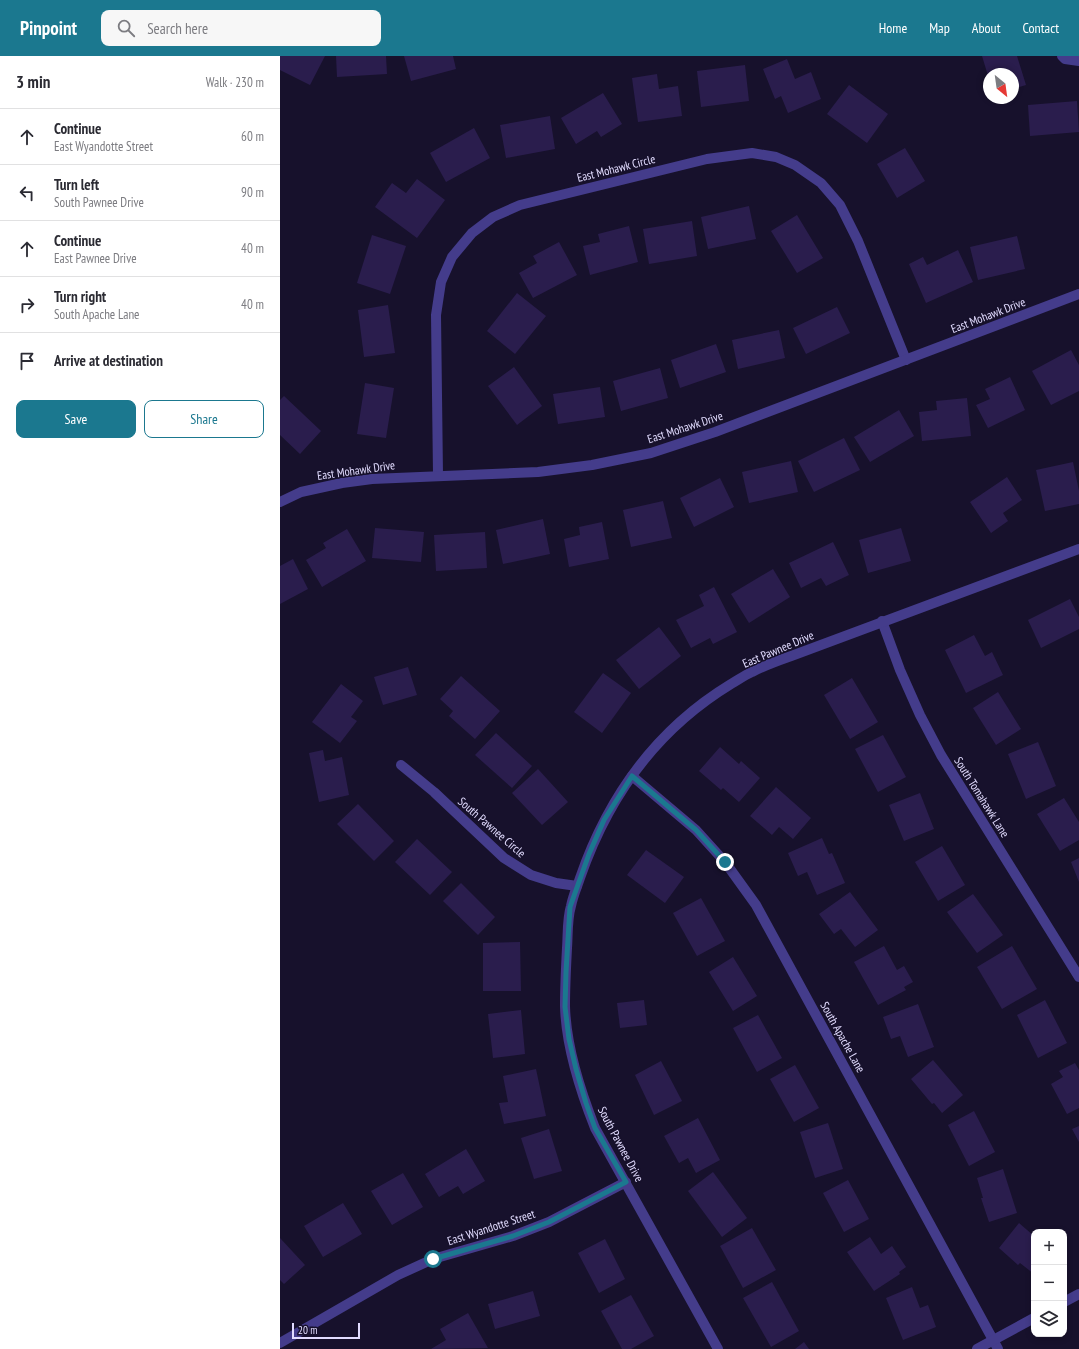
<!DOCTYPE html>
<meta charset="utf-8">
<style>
:root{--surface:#fff;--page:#f7f7f7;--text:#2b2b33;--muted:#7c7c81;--line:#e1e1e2;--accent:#1b788f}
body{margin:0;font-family:"PT Sans Narrow",sans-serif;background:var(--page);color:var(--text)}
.controls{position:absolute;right:12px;bottom:12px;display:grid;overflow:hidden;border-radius:8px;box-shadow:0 2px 6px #0003}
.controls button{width:36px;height:36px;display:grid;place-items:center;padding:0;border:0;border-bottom:1px solid var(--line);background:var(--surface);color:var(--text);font:20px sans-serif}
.compass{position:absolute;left:703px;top:12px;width:36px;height:36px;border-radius:50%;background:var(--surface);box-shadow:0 2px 6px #0003;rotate:151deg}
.scale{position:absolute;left:12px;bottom:10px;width:68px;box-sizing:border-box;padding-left:4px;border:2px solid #e2dcff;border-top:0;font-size:11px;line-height:14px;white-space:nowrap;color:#e2dcff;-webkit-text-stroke:3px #17112c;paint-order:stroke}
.stop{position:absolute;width:12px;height:12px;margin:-9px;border:3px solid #1b788f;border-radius:50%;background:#fff}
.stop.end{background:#1b788f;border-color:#fff;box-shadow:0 1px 4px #0008}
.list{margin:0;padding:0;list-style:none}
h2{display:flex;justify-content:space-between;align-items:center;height:52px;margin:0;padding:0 16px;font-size:17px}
h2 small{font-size:13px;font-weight:400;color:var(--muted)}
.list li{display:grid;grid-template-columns:26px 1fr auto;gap:12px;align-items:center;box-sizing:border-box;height:56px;padding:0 16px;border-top:1px solid var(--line)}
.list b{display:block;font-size:15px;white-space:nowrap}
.list p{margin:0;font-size:13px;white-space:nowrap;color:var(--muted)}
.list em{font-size:13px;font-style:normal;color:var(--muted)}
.actions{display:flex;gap:8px;padding:12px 16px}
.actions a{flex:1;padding:9px 0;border:1px solid var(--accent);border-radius:8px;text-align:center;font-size:14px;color:var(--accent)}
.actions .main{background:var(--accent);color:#fff}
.icon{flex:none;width:22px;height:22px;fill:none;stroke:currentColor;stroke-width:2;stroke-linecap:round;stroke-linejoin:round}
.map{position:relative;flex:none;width:799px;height:1293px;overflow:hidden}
header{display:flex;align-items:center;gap:24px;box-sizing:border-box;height:56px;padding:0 20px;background:var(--accent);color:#fff}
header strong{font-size:19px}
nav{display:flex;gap:22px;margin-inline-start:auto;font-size:14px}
.search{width:280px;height:36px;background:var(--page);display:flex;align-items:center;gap:10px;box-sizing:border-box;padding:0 14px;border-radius:8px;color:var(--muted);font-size:15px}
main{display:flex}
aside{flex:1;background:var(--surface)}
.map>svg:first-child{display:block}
</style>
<header>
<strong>Pinpoint</strong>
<div class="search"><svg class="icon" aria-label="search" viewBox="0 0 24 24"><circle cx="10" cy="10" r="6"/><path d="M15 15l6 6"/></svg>Search here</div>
<nav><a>Home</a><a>Map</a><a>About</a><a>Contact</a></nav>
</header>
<main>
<aside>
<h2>3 min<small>Walk · 230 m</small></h2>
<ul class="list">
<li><svg class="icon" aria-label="ahead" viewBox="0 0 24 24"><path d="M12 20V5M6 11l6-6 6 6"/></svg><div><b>Continue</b><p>East Wyandotte Street</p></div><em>60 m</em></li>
<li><svg class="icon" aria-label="left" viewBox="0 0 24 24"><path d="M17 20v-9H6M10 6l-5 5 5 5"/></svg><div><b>Turn left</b><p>South Pawnee Drive</p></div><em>90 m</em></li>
<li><svg class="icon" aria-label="ahead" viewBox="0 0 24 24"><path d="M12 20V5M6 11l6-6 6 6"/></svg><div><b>Continue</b><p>East Pawnee Drive</p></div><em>40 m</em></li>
<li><svg class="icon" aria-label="right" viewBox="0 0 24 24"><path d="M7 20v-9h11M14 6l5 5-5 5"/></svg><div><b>Turn right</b><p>South Apache Lane</p></div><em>40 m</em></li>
<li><svg class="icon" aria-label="arrive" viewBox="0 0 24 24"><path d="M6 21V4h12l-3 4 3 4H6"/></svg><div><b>Arrive at destination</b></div></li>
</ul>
<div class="actions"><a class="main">Save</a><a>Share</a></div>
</aside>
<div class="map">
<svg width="799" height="1293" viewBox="0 0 799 1293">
<rect width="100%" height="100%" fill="#17112c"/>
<g fill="#2a1d4d">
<path d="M0 0H45L30 29 0 14Z"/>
<path d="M56 0H106L107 18 57 21Z"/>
<path d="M124 0H173L176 13 131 25Z"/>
<path d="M702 0H737L746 29 733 33V18H709V23Z"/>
<path d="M507 3 515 23 531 16 541 43 508 57 501 40 495 43 483 13Z"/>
<path d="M465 9 469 45 421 51 417 15Z"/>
<path d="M377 18 379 33 398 30 402 60 358 66 352 22Z"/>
<path d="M569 29 608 58 587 87 547 58Z"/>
<path d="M323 37 342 68 321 81 317 75 296 88 281 62Z"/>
<path d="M797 45 799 76 750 80 748 49Z"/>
<path d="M270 60 275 93 226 102 220 69Z"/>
<path d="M194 72 210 102 166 126 150 97Z"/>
<path d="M625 92 645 125 617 142 597 108Z"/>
<path d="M137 123 165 144 137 182 95 151 112 127 126 137Z"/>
<path d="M469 150 476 183 428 193 421 161Z"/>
<path d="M517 159 543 202 517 217 491 175Z"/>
<path d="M412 165 417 200 369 208 363 173Z"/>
<path d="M349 170 358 206 310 219 303 190 320 186 318 178Z"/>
<path d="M92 179 126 190 110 238 77 227Z"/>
<path d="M737 180 745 213 698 224 690 191Z"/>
<path d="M279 186 297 219 253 242 239 217 257 207 253 200Z"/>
<path d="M678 194 693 226 646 247 629 208 643 201 647 209Z"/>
<path d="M237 237 266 260 235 298 207 275Z"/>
<path d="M108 249 115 297 84 301 78 254Z"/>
<path d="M557 251 570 277 526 298 513 272Z"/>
<path d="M499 274 505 302 458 313 452 284Z"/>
<path d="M436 288 446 316 400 332 391 304Z"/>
<path d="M791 294 799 309V335L771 349 752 315Z"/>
<path d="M234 311 262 350 237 369 208 330Z"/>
<path d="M380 312 388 342 341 355 333 325Z"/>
<path d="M730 321 745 354 708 372 696 349 710 343 705 333Z"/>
<path d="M85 327 114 332 106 382 77 378Z"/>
<path d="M320 331 325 361 278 368 273 338Z"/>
<path d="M4 340 41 375 20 398 0 379V344Z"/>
<path d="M687 342 691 380 642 385 639 356 657 354 656 345Z"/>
<path d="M619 354 634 380 590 406 574 381Z"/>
<path d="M564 382 580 414 534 436 518 405Z"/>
<path d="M511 405 518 436 469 447 462 416Z"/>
<path d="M793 406 799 435V448L765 455 756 414Z"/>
<path d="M727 421 742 444 723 457 728 465 711 477 690 446Z"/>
<path d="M440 422 454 451 414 471 400 442Z"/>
<path d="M383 445 392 482 351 491 343 454Z"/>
<path d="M263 463 270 498 223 508 216 474Z"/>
<path d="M322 466 329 503 289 511 284 483 300 479 299 471Z"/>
<path d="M95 472 144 476 141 506 92 502Z"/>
<path d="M621 472 631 505 588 517 579 484Z"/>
<path d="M67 473 86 505 42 531 26 504 46 492 43 487Z"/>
<path d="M205 476 207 512 156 515 154 479Z"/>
<path d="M553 486 569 519 546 530 541 522 521 532 509 507Z"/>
<path d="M13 503 28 533 0 548V510Z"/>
<path d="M493 513 510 541 469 567 451 538Z"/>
<path d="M434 531 457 576 433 588 430 582 411 592 396 564 424 550 419 539Z"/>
<path d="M790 543 799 561V573L761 592 748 564Z"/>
<path d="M379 571 401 600 359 633 336 604Z"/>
<path d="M694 579 705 600 712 596 723 619 686 637 665 594Z"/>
<path d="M128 611 137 639 103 649 94 621Z"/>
<path d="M323 617 351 637 322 677 294 656Z"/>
<path d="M181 620 220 655 195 683 169 660 173 655 160 643Z"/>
<path d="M572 622 598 666 570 683 544 639Z"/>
<path d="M61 628 83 645 71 661 77 665 60 687 32 666Z"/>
<path d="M718 636 741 673 716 689 693 652Z"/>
<path d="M216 677 252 710 232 732 195 699Z"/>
<path d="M603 679 626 721 598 736 575 693Z"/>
<path d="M758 686 776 730 746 743 728 698Z"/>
<path d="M440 691 459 708 461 705 480 722 459 746 443 732 441 734 419 715Z"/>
<path d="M43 694 45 705 62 701 69 739 39 746 29 697Z"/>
<path d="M258 713 288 746 262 769 232 737Z"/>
<path d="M496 731 531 762 513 783 499 771 492 779 470 760Z"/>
<path d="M640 737 654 773 624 785 609 749Z"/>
<path d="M784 742 799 766V784L780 795 757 758Z"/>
<path d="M78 748 114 785 94 805 57 768Z"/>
<path d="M542 782 549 798 552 797 565 827 537 839 527 816 518 820 508 797Z"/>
<path d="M137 783 172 816 150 839 115 806Z"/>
<path d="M662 790 685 829 658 845 635 806Z"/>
<path d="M366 794 404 821 385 847 347 819Z"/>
<path d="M799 802V826L791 806Z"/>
<path d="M181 827 215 861 198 879 163 845Z"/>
<path d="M570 836 598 874 575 891 561 873 554 878 539 858Z"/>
<path d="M693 838 723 879 697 897 667 856Z"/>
<path d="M421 842 445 885 417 900 393 857Z"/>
<path d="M240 886 241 935H203V887Z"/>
<path d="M604 890 617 914 624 910 633 926 624 931 626 934 598 949 574 906Z"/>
<path d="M732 890 757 933 722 953 697 911Z"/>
<path d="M453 901 477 940 453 955 429 916Z"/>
<path d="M364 944 367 969 340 972 337 947Z"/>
<path d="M765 944 787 987 758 1002 737 959Z"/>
<path d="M638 948 654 991 628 1001 620 980 611 983 603 961Z"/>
<path d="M241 954 245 998 213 1002 208 958Z"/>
<path d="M478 959 502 1002 477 1016 453 972Z"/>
<path d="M653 1004 683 1039 662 1057 654 1047 652 1048 631 1023Z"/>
<path d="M381 1005 402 1045 374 1059 355 1019Z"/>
<path d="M795 1007 799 1014V1052L787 1058 771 1028 783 1021 779 1015Z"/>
<path d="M515 1009 539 1052 514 1066 490 1023Z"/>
<path d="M256 1013 266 1060 224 1068 219 1047 228 1046 223 1020Z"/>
<path d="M694 1055 715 1096 689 1110 668 1069Z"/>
<path d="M418 1062 440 1104 416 1117 408 1102 399 1107 384 1080Z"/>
<path d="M548 1067 563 1113 535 1122 520 1076Z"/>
<path d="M799 1070V1086L792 1073Z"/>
<path d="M269 1073 282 1115 254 1123 241 1082Z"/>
<path d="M186 1093 205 1125 183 1138 178 1130 159 1141 145 1118Z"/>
<path d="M723 1113 737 1157 709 1166 701 1142H703L697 1122Z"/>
<path d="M433 1116 467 1162 442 1181 408 1135Z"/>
<path d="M123 1117 143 1151 112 1169 91 1135Z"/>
<path d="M568 1124 589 1163 564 1176 543 1137Z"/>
<path d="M63 1147 82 1178 43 1201 24 1170Z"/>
<path d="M739 1167 754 1180V1218L740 1207 738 1209 719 1192Z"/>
<path d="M472 1172 496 1214 463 1232 440 1190Z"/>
<path d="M590 1181 601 1198 612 1190 626 1211 619 1216 620 1218 594 1235 567 1196Z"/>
<path d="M0 1182 25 1209 4 1228 0 1224Z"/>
<path d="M325 1183 345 1223 319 1237 298 1197Z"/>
<path d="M492 1226 519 1275 491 1291 463 1242Z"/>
<path d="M632 1231 640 1252 648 1249 656 1271 623 1284 606 1242Z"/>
<path d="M253 1235 260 1260 215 1273 208 1248Z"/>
<path d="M351 1239 374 1280 351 1293H342L321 1255Z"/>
<path d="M188 1257 208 1292 151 1293 166 1284 160 1273Z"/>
<path d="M524 1286 529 1293H515Z"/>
</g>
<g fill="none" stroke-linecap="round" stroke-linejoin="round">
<g stroke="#443c8b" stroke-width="10">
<path d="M782 0 785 3 799 5"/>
<path d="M158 419 156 259 161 226 172 201 192 177 213 161 240 149 427 103 472 97 496 101 515 109 541 127 560 149 578 185 626 304"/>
<path d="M0 446 21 436 62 427 92 423 258 416 312 409 371 397 435 376 799 238"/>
<path d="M602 565 620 614 640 659 661 699 799 921"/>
<path d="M121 709 154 736 224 802 251 819 276 827 297 830"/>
<path d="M352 720 416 774 445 806 476 849 718 1293"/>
<path d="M784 1246 799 1238"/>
<path d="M0 1287 118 1219 153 1203 233 1180 269 1166 346 1126"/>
<path d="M438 1293 315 1072C300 1034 286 991 285 950 285 930 286 911 287 892 288 879 287 863 291 850 293 840 297 831 300 822 328 741 377 673 451 628 458 624 465 619 472 616 485 609 500 604 514 599L799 493"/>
<path d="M697 1293 754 1262"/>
</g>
</g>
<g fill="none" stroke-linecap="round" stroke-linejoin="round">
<path stroke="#1b788f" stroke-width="5" d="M153 1203 233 1180 269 1166 346 1126 315 1072 306 1047 296 1013 289 983 285 951 286 916 290 851 309 798 324 764 352 720 416 774 445 806"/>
</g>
<g text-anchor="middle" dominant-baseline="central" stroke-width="3" stroke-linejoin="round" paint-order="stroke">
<g font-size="12" fill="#e2dcff" stroke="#17112c">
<text transform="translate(336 112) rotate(-14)">East Mohawk Circle</text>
<text transform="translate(708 259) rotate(-21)">East Mohawk Drive</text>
<text transform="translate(405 371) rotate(-18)">East Mohawk Drive</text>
<text transform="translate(76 414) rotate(-8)">East Mohawk Drive</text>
<text transform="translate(498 593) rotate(-23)">East Pawnee Drive</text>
<text transform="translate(702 741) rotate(58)">South Tomahawk Lane</text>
<text transform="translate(212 771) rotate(41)">South Pawnee Circle</text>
<text transform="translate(563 981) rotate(61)">South Apache Lane</text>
<text transform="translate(341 1088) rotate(62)">South Pawnee Drive</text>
<text transform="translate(211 1171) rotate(-18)">East Wyandotte Street</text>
</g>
</g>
</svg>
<div class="controls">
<button>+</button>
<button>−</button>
<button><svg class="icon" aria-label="layers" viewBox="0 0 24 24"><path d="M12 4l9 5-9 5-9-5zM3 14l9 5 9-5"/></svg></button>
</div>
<svg class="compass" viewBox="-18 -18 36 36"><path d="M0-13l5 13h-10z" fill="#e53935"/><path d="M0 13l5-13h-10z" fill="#7c7c81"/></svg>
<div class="scale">20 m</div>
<div class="stop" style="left:153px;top:1203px"></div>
<div class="stop end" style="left:445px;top:806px"></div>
</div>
</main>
